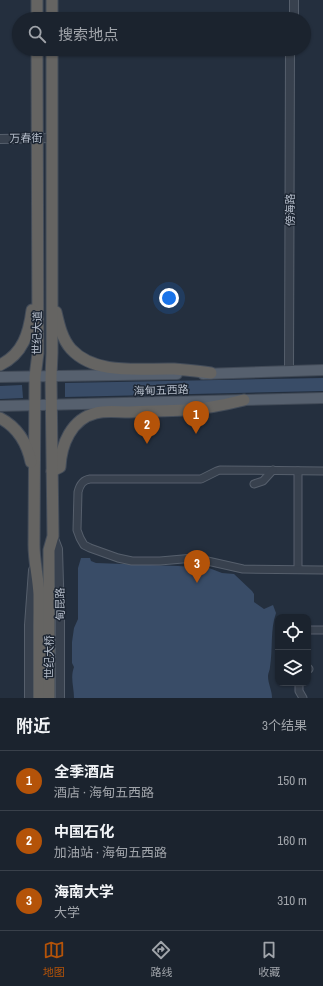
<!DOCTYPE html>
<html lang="zh">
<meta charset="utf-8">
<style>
:root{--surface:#1b232e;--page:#282f3a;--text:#f1f3f6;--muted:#a0a4aa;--line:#39404a;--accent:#b45309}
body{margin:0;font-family:"Archivo Narrow","Noto Sans SC",sans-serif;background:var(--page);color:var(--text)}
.controls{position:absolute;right:12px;bottom:12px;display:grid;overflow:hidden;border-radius:8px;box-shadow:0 1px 3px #0004}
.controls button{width:36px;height:36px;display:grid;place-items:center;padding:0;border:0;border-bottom:1px solid var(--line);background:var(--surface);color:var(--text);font:20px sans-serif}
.you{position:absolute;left:169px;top:298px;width:14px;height:14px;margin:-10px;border:3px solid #fff;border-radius:50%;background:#1a73e8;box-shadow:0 0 0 6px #1a73e833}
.badge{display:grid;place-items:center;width:26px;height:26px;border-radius:50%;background:var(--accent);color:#fff;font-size:13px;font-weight:700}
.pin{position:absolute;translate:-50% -33px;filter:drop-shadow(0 1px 2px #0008)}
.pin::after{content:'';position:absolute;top:21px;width:14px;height:12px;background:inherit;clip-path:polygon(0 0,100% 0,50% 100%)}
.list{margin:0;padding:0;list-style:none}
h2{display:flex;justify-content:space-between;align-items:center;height:52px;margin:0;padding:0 16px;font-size:17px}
h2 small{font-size:13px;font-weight:400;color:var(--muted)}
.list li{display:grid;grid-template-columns:26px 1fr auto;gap:12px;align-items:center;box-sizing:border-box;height:60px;padding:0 16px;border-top:1px solid var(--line)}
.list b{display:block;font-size:15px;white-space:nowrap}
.list p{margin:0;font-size:13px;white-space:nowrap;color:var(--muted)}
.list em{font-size:13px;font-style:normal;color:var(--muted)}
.icon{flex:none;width:22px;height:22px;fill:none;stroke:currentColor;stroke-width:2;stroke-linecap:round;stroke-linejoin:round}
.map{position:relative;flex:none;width:323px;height:698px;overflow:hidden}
.search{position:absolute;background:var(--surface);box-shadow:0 1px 3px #0004;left:12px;right:12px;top:12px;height:44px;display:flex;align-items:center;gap:10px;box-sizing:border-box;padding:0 14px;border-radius:22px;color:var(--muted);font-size:15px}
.sheet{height:232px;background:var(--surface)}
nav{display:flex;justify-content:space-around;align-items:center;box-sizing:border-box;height:56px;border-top:1px solid var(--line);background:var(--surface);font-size:11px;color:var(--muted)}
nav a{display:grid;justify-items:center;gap:2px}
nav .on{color:var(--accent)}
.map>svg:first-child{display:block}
</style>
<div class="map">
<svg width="323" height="698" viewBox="0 0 323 698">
<rect width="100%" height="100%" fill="#242f3e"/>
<g fill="#394c67">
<path d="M323 378V391L65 397V383Z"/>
<path d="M22 385 23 398 0 399V386Z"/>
<path d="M81 558H90L91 561 96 563 178 566 209 568 222 573 234 574 252 591 254 594V602L264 609 273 605 276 613C270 630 273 649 270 667 270 670 268 673 268 676 268 684 272 690 272 698H74C74 687 70 678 74 667L72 663V642L74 628 78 619V568Z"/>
</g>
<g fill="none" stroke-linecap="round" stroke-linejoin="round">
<g stroke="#565f6c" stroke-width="9">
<g id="minor">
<path d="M298 471V569"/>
<path d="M323 471 220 470 217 471 201 479H90C83 480 80 484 78 492L77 530 80 538 84 545 90 548 118 558 132 561H160L194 558 243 569 323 570"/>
<path d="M254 484 263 481 273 470"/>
<path d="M308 630H323"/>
<path d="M308 668 309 669"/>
<path d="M299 683V691L303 698"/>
</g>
</g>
<g stroke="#565f6c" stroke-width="10">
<g id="tertiary">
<path d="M294 19V0"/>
<path d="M0 139 52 138"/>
<path d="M289 371 290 49"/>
<path d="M53 536 58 549 60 619V698"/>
<path d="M29 698V625L33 570"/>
</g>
</g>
<g stroke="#414a57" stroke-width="12">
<g id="primary">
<path d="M203 374 323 370"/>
<path d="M0 377 177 374"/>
<path d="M0 406 323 398"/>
</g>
</g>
<g stroke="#434c59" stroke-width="13">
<g id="trunk">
<path d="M37 0V19"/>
<path d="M52 0V19"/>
<path d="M37 49 38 353 35 377 34 545C34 561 38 577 39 594V698"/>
<path d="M56 312C59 325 62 339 71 349 96 376 141 368 174 369 187 370 199 371 211 373"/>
<path d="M0 365C23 354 29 333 32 310"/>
<path d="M0 418C17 427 27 443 31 462"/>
<path d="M52 471 60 467C61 445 71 419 96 413 106 410 118 412 129 412 147 411 166 411 184 410 204 409 224 405 244 400"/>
<path d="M49 698V550L53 536 51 377 52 353V49"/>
</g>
</g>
<use href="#minor" stroke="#38414e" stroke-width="7"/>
<use href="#tertiary" stroke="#38414e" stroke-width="8"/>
<use href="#primary" stroke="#56606e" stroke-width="10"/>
<use href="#trunk" stroke="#656462" stroke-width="11"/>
</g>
<g text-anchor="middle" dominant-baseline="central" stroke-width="3" stroke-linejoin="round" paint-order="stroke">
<g font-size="11" fill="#b4bcc9" stroke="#1d2633">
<text transform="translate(26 138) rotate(-1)">万春街</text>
<text transform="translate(290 210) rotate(-90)">傍海路</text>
<text transform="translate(37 333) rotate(-89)">世纪大道</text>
<text transform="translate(161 390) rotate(-2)">海甸五西路</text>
<text transform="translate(60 604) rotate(-91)">甸昆路</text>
<text transform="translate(49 657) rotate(-90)">世纪大桥</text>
</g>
</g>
</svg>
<div class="controls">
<button><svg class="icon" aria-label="locate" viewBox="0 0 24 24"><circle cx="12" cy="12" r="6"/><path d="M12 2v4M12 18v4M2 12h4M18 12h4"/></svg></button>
<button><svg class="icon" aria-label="layers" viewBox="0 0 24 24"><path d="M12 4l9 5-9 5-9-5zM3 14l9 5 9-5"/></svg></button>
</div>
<div class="you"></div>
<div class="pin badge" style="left:196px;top:434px">1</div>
<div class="pin badge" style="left:147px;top:444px">2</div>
<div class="pin badge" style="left:197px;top:583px">3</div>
<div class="search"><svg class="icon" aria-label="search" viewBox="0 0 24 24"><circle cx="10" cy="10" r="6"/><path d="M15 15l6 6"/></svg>搜索地点</div>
</div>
<section class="sheet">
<h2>附近<small>3个结果</small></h2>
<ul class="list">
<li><span class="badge">1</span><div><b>全季酒店</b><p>酒店 · 海甸五西路</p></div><em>150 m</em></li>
<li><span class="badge">2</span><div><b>中国石化</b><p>加油站 · 海甸五西路</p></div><em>160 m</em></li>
<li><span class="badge">3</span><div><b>海南大学</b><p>大学</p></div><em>310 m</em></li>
</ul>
</section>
<nav>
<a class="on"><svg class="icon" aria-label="map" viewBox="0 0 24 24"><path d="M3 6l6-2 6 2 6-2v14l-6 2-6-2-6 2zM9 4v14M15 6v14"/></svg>地图</a>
<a><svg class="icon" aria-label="directions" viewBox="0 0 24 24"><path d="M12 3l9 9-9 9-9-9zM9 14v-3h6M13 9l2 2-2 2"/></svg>路线</a>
<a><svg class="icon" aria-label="saved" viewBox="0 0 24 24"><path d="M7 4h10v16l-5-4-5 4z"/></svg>收藏</a>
</nav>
